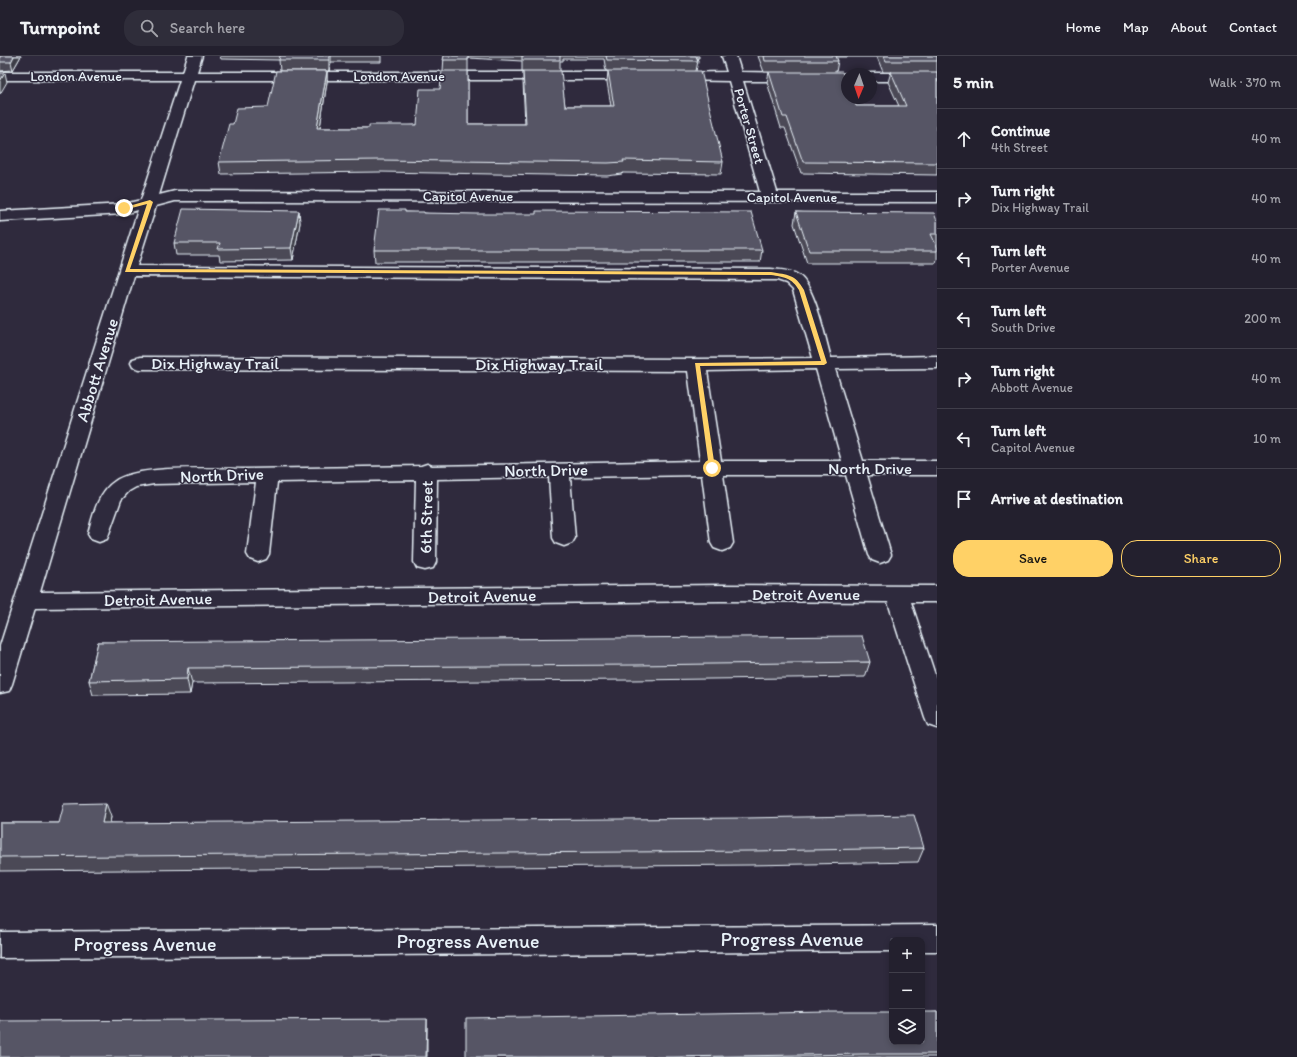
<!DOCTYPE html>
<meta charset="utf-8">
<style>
:root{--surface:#23202e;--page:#2f2d3a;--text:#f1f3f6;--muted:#a3a3aa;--line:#403e4a;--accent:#ffd166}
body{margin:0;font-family:Itim,sans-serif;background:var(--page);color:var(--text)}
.controls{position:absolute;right:12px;bottom:12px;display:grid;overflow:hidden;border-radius:8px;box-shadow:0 2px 6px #0003}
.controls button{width:36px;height:36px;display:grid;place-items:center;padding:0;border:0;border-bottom:1px solid var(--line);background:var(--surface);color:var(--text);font:20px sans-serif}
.compass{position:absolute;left:841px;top:12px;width:36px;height:36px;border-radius:50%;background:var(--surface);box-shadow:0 2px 6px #0003;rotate:182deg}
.stop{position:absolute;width:12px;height:12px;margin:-9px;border:3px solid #ffd166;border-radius:50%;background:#fff}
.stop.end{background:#ffd166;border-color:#fff;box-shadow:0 1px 4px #0008}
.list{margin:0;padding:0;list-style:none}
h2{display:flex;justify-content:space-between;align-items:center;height:52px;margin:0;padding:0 16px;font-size:17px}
h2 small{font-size:13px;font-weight:400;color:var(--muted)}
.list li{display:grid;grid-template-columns:26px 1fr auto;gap:12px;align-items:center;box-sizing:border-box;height:60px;padding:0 16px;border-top:1px solid var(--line)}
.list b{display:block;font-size:15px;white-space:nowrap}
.list p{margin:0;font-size:13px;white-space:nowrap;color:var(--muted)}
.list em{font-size:13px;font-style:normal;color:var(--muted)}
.actions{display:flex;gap:8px;padding:12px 16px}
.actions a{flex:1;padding:9px 0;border:1px solid var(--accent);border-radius:16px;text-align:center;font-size:14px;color:var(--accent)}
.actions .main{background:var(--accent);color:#111}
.icon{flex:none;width:22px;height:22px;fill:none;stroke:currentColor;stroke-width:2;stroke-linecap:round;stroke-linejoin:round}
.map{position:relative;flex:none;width:937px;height:1001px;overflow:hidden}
header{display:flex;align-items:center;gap:24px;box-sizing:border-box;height:56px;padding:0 20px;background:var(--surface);border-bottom:1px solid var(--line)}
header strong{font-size:19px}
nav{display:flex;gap:22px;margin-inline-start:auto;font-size:14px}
.search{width:280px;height:36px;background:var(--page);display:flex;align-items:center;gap:10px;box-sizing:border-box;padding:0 14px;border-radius:16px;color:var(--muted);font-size:15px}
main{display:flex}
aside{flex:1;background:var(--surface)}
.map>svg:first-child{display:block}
</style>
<header>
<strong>Turnpoint</strong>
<div class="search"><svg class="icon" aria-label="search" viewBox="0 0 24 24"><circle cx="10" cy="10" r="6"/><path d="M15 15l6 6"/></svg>Search here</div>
<nav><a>Home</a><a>Map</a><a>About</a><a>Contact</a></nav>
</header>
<main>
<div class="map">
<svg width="937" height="1001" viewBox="0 0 937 1001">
<rect width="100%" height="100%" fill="#2f2a3d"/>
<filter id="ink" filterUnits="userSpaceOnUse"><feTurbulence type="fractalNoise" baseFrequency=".025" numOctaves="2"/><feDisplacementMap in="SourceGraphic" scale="8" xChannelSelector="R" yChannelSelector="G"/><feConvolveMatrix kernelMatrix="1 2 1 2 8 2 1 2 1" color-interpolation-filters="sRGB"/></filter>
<g filter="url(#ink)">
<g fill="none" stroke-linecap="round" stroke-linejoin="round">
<g stroke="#e8f1f8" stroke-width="3">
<g id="street">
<path d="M188 0H202L197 16H637L642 17 644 20 642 23 637 24H194L159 139 175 135 760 136 729 25 673 24 668 23 666 20 668 17 727 16 722 0H736L741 16 852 18H847V25H743L777 136H937V146L175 145 156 150 137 210 771 213C780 214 791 214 798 219 815 229 825 282 831 302L937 300V312L835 313 863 405H937V419H867L891 499 888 504 880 507 872 504 869 499 846 419H723L733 487 730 492 722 495 714 492 711 487 702 419 570 421 575 482 572 487 564 490 556 487 553 482 549 421 437 423 436 506 433 512 425 514 417 512 414 506 416 424 277 426 269 498 266 503 258 506 250 503 247 498 256 426 154 428 136 431 129 435 121 444 107 483 99 486 91 483 88 478C93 459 98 436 115 425 139 408 216 413 247 413 305 412 363 411 421 410L427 408 432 410 700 405 688 315 140 313 133 311 131 307 133 303 140 301 697 303 813 302 793 234 786 227 777 224 134 220 40 536 721 529 937 530V546H911L937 625V672L928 669 925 662 888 546 721 545 35 552 12 628 9 635 0 637V590L138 154 124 158 0 165V155L124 148 141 144 180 24H0V16H183ZM816 313 842 405H721L707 315Z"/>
<path d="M871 17H937V25H871V18H866Z"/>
<path d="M937 869V895H922V884H892V895L0 902V876Z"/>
</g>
</g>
<use href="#street" fill="#2f2a3d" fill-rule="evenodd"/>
</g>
<g fill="#4b4957" stroke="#e8f1f8" fill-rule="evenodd">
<path d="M0 0H21L13 14 0 15Z"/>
<path d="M220 0H381V6H331L329 15H280L279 4 221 3Z"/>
<path d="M444 0H699V2H697L698 5 696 15 723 106 721 118 623 117 622 118 607 120 380 116 221 118 219 106 233 68 268 51 327 15V26L320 72H369L417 69 440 33 443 15ZM468 2 522 5V15H523V26L525 68H468ZM563 3H604L606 15H608L607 26 611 50H565L560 15V5H563Z"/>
<path d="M758 0H937V119L801 117 785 72H781L767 26 769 16H764ZM836 1H877L883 16H892H891L888 26 899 50H856L836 16 838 5Z"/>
<path d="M299 155 300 167 293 204 220 205 219 199H176L174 187Z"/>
<path d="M405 156 424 157 762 194 760 206H375L374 194Z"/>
<path d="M796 156 937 165V203L936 207H807L794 168Z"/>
<path d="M98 586 870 606 865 621 633 624 192 627 190 638 93 639 89 625Z"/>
<path d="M111 761 110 767 924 792 918 806 749 809 0 815V767H59Z"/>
<path d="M937 956V1001H466Z"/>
</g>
<g fill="#3d3c47" stroke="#e8f1f8">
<path d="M14 0H21L13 14 11 6Z"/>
<path d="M329 0H331V6L329 15Z"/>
<path d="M327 15V26L318 84 317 72Z"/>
<path d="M5 17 7 26 0 38V25Z"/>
<path d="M299 155 300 167 293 204 291 192Z"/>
<path d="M188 612 192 627 190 638 187 623Z"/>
<path d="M106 747 111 761 107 781 102 767Z"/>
<path d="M427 963V1001H426Z"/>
</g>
<g fill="#575565" stroke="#e8f1f8">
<path d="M0 0H14L11 6H0Z"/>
<path d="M280 0H329V4H279Z"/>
<path d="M444 0H468V4H443Z"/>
<rect x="522" y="0" width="38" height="4"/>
<path d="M606 0H696L698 5 607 4Z"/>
<path d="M764 0H836L838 5H765Z"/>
<path d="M884 0H937V5H886Z"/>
<path d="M276 15H327L317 72H369V69H417L420 33H440L442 15H468V68H526L523 15H561L565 50H614L608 15H701L723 106 623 104 624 106 608 107 379 104 219 106 229 68H233L237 52 268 51Z"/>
<path d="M769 16H842L847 28V42H853L856 50H906L891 16H937V107L803 106 787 61H783Z"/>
<path d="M0 17H5L0 25Z"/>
<path d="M183 153 299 155 291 192 218 193 220 187H174Z"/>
<path d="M379 154H405V156H424V157L477 158H536V155L751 156 762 194H374Z"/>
<path d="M796 156 934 157 937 165V178H931L937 191V195H809Z"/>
<path d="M862 580 870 606 635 609 188 612 187 623 89 625 98 586Z"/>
<path d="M106 747 102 767 745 762 914 759 924 792 753 795 0 801V767H59L64 748Z"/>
<path d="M830 956H892V986H922V956H937V998H863L673 1001H466V962Z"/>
<path d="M427 963 426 1001H0V965Z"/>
</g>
</g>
<path fill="#ffd166" d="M150 144 153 146 130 213 771 216C788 219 795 218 804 234L827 307 824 309 700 310 715 412 712 414 709 412 695 307 821 305 799 234C792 222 784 221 771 219L125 216 147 148 124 154 122 152Z"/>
<g text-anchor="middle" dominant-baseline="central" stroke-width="3" stroke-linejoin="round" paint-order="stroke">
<g font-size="14" fill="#e8f1f8" stroke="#2f2a3d">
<text x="76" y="20">London Avenue</text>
<text x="399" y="20">London Avenue</text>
<text transform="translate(749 70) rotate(74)">Porter Street</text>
<text x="468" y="140">Capitol Avenue</text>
<text x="792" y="141">Capitol Avenue</text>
</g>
<g font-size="17" fill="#e8f1f8" stroke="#2f2a3d">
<text x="215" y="307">Dix Highway Trail</text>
<text x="539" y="308">Dix Highway Trail</text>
<text transform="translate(97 314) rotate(-73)">Abbott Avenue</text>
<text x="870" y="412">North Drive</text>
<text transform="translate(546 414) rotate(-1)">North Drive</text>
<text transform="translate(222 419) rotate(-2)">North Drive</text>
<text transform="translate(426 461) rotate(-89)">6th Street</text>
<text x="806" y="538">Detroit Avenue</text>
<text transform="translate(482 540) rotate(-1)">Detroit Avenue</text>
<text transform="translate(158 543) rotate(-1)">Detroit Avenue</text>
</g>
<g font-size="20" fill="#e8f1f8" stroke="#2f2a3d">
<text x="792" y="883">Progress Avenue</text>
<text x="468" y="885">Progress Avenue</text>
<text x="145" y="888">Progress Avenue</text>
</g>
</g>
</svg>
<div class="controls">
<button>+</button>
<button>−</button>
<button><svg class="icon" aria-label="layers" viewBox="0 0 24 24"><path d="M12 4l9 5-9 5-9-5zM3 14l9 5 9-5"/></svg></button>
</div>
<svg class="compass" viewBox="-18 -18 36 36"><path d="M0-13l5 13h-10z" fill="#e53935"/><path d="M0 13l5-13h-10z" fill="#a3a3aa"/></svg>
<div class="stop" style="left:712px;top:412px"></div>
<div class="stop end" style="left:124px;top:152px"></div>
</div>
<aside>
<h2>5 min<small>Walk · 370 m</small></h2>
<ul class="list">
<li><svg class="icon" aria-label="ahead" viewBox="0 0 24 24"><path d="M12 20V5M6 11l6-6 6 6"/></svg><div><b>Continue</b><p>4th Street</p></div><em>40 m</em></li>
<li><svg class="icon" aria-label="right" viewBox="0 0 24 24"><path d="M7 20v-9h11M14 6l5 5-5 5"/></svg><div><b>Turn right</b><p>Dix Highway Trail</p></div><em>40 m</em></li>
<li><svg class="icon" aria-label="left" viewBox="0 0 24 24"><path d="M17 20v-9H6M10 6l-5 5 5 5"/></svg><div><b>Turn left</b><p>Porter Avenue</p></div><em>40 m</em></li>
<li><svg class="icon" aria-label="left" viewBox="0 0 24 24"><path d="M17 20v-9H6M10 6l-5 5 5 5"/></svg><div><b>Turn left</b><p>South Drive</p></div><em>200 m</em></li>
<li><svg class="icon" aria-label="right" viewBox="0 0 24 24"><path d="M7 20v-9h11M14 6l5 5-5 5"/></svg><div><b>Turn right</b><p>Abbott Avenue</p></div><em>40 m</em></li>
<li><svg class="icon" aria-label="left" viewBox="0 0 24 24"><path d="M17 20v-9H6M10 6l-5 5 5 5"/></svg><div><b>Turn left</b><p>Capitol Avenue</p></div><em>10 m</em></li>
<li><svg class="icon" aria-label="arrive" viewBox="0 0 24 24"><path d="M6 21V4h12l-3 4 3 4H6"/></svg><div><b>Arrive at destination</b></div></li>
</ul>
<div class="actions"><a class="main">Save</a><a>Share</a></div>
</aside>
</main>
